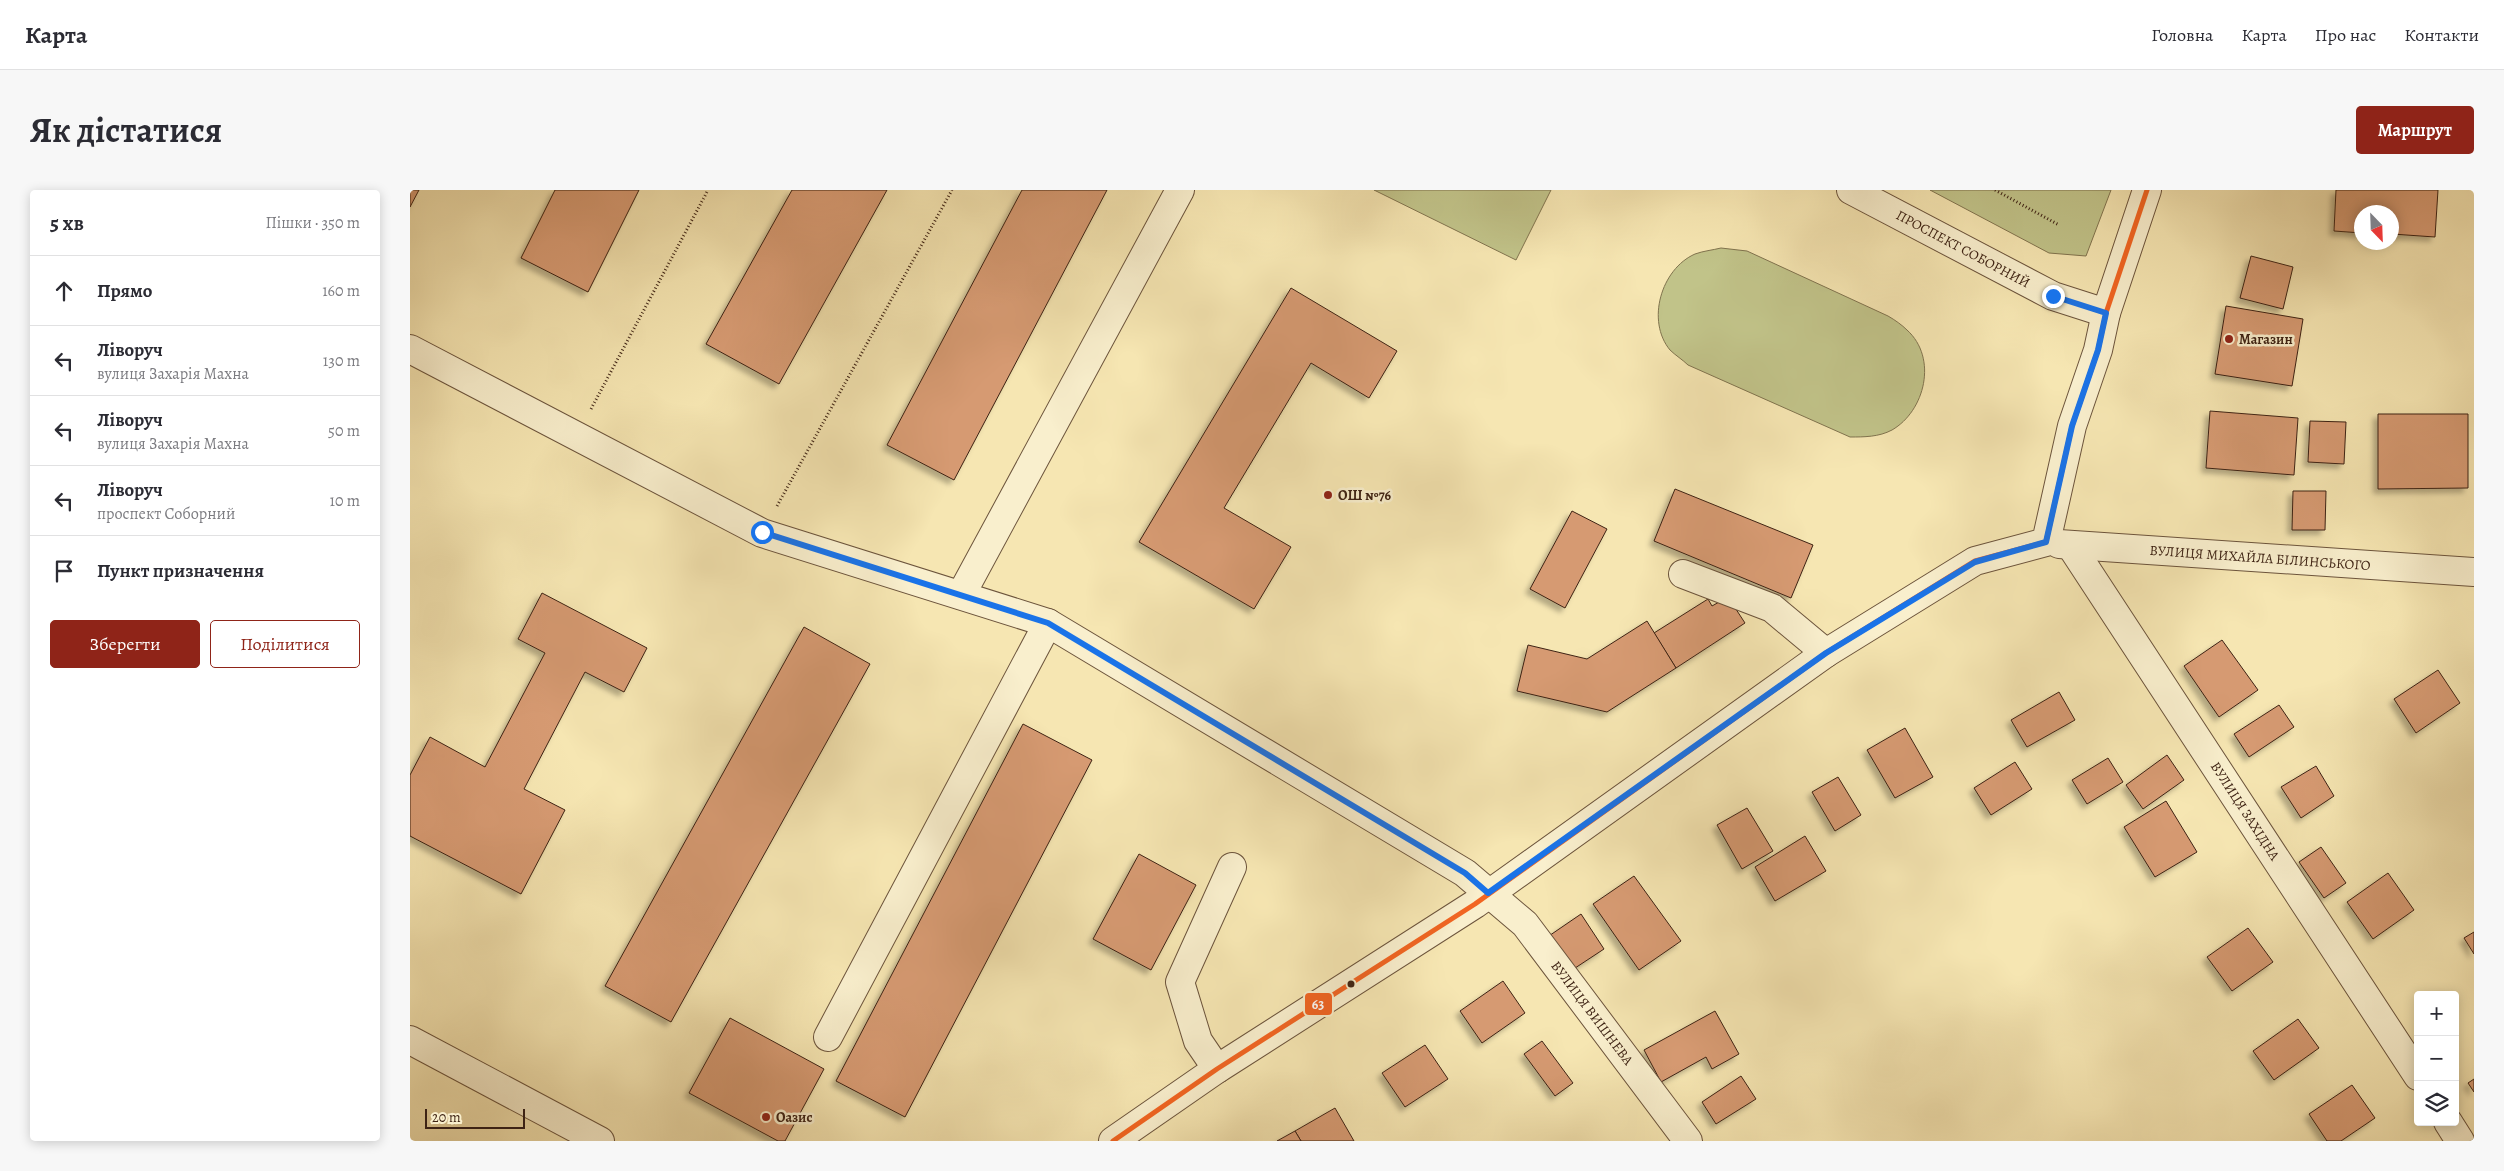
<!DOCTYPE html>
<html lang="uk">
<meta charset="utf-8">
<style>
:root{--surface:#fff;--page:#f7f7f7;--text:#2b2b33;--muted:#7c7c81;--line:#e1e1e2;--accent:#8f2418}
body{margin:0;font-family:Alegreya,serif;background:var(--page);color:var(--text)}
.controls{position:absolute;right:15px;bottom:15px;display:grid;overflow:hidden;border-radius:5px;box-shadow:0 2px 12px #0003}
.controls button{width:45px;height:45px;display:grid;place-items:center;padding:0;border:0;border-bottom:1px solid var(--line);background:var(--surface);color:var(--text);font:25px sans-serif}
.compass{position:absolute;left:1944px;top:15px;width:45px;height:45px;border-radius:50%;background:var(--surface);box-shadow:0 2px 12px #0003;rotate:157deg}
.scale{position:absolute;left:15px;bottom:12px;width:100px;box-sizing:border-box;padding-left:5px;border:2px solid #3e2314;border-top:0;font-size:14px;line-height:18px;white-space:nowrap;color:#3e2314;-webkit-text-stroke:4px #f9efcd;paint-order:stroke}
.stop{position:absolute;width:15px;height:15px;margin:-11px;border:4px solid #1a73e8;border-radius:50%;background:#fff}
.stop.end{background:#1a73e8;border-color:#fff;box-shadow:0 1px 5px #0008}
.list{margin:0;padding:0;list-style:none}
h2{display:flex;justify-content:space-between;align-items:center;height:65px;margin:0;padding:0 20px;font-size:21px}
h2 small{font-size:16px;font-weight:400;color:var(--muted)}
.list li{display:grid;grid-template-columns:32px 1fr auto;gap:15px;align-items:center;box-sizing:border-box;height:70px;padding:0 20px;border-top:1px solid var(--line)}
.list b{display:block;font-size:19px;white-space:nowrap}
.list p{margin:0;font-size:16px;white-space:nowrap;color:var(--muted)}
.list em{font-size:16px;font-style:normal;color:var(--muted)}
.actions{display:flex;gap:10px;padding:15px 20px}
.actions a{flex:1;padding:11px 0;border:1px solid var(--accent);border-radius:5px;text-align:center;font-size:18px;color:var(--accent)}
.actions .main{background:var(--accent);color:#fff}
.icon{flex:none;width:28px;height:28px;fill:none;stroke:currentColor;stroke-width:2;stroke-linecap:round;stroke-linejoin:round}
.map{position:relative;flex:none;width:2064px;height:951px;overflow:hidden;border-radius:5px}
header{display:flex;align-items:center;gap:30px;box-sizing:border-box;height:70px;padding:0 25px;background:var(--surface);border-bottom:1px solid var(--line)}
header strong{font-size:24px}
nav{display:flex;gap:28px;margin-inline-start:auto;font-size:18px}
.intro{display:flex;align-items:center;justify-content:space-between;box-sizing:border-box;height:120px;padding:0 30px}
h1{margin:0;font-size:35px}
.button{padding:12px 22px;border-radius:5px;background:var(--accent);color:#fff;font-size:18px;font-weight:700}
main{display:flex;gap:30px;padding:0 30px}
aside{flex:1;background:var(--surface);border-radius:5px;box-shadow:0 2px 12px #0003}
.map>svg:first-child{display:block}
</style>
<header>
<strong>Карта</strong>
<nav><a>Головна</a><a>Карта</a><a>Про нас</a><a>Контакти</a></nav>
</header>
<div class="intro"><h1>Як дістатися</h1><a class="button">Маршрут</a></div>
<main>
<aside>
<h2>5 хв<small>Пішки · 350 m</small></h2>
<ul class="list">
<li><svg class="icon" aria-label="ahead" viewBox="0 0 24 24"><path d="M12 20V5M6 11l6-6 6 6"/></svg><div><b>Прямо</b></div><em>160 m</em></li>
<li><svg class="icon" aria-label="left" viewBox="0 0 24 24"><path d="M17 20v-9H6M10 6l-5 5 5 5"/></svg><div><b>Ліворуч</b><p>вулиця Захарія Махна</p></div><em>130 m</em></li>
<li><svg class="icon" aria-label="left" viewBox="0 0 24 24"><path d="M17 20v-9H6M10 6l-5 5 5 5"/></svg><div><b>Ліворуч</b><p>вулиця Захарія Махна</p></div><em>50 m</em></li>
<li><svg class="icon" aria-label="left" viewBox="0 0 24 24"><path d="M17 20v-9H6M10 6l-5 5 5 5"/></svg><div><b>Ліворуч</b><p>проспект Соборний</p></div><em>10 m</em></li>
<li><svg class="icon" aria-label="arrive" viewBox="0 0 24 24"><path d="M6 21V4h12l-3 4 3 4H6"/></svg><div><b>Пункт призначення</b></div></li>
</ul>
<div class="actions"><a class="main">Зберегти</a><a>Поділитися</a></div>
</aside>
<div class="map">
<svg width="2064" height="951" viewBox="0 0 2064 951">
<defs>
<filter id="shadow"><feDropShadow dx="-4.5" dy="4.5" stdDeviation="2.5" flood-color="#0004"/></filter>
</defs>
<rect width="100%" height="100%" fill="#f6e6b2"/>
<filter id="stains"><feTurbulence type="fractalNoise" baseFrequency=".004" numOctaves="4"/><feColorMatrix values="0 0 0 0 .2 0 0 0 0 .09 0 0 0 0 .02 0 0 0 .5 -.17"/></filter>
<radialGradient id="worn" r=".72"><stop offset=".6" stop-color="#630" stop-opacity="0"/><stop offset="1" stop-color="#630" stop-opacity=".3"/></radialGradient>
<g fill="#c1c389" stroke="#80734e">
<path d="M964 0H1141L1106 70Z"/>
<path d="M1520 0H1701L1676 66 1639 63Z"/>
<path d="M1311 58 1337 61 1478 126C1485 130 1492 135 1497 140 1528 168 1515 221 1482 240 1469 247 1454 247 1440 247L1278 175C1273 170 1265 165 1260 160 1236 131 1251 79 1285 64 1293 61 1303 60 1311 58Z"/>
</g>
<g fill="#d69a72" stroke="#3e2314" filter="url(#shadow)">
<path d="M0 0H9L0 17Z"/>
<path d="M145 0H229L178 102 111 68Z"/>
<path d="M382 0H477L369 194 296 154Z"/>
<path d="M612 0H697L544 290 477 255Z"/>
<path d="M1926 0H2028L2025 47 1982 44V22H1952V43L1924 41Z"/>
<path d="M1841 66 1883 77 1873 119 1830 108Z"/>
<path d="M881 98 987 161 959 208 901 173 814 318 881 357 844 419 729 352Z"/>
<path d="M1816 116 1893 129 1882 196 1805 184Z"/>
<path d="M1800 221 1888 228 1884 285 1796 278Z"/>
<path d="M1968 224H2058V298L1968 299Z"/>
<path d="M1900 231 1936 232 1934 274 1898 272Z"/>
<path d="M1265 299 1403 355 1381 408 1244 351Z"/>
<path d="M1883 301H1916L1915 340H1882Z"/>
<path d="M1162 321 1197 339 1155 418 1120 399Z"/>
<path d="M132 403 237 458 214 502 175 482 114 599 155 620 111 704 0 646V585L20 547 75 577 135 463 108 449Z"/>
<path d="M1318 407 1335 433 1266 478 1244 443 1298 409 1302 416Z"/>
<path d="M1237 431 1266 478 1197 522 1107 501 1118 455 1177 469Z"/>
<path d="M394 437 460 474 261 832 195 796Z"/>
<path d="M1812 450 1848 500 1809 527 1774 476Z"/>
<path d="M2028 480 2050 513 2006 543 1984 509Z"/>
<path d="M1649 502 1665 530 1617 557 1601 530Z"/>
<path d="M1869 515 1884 537 1839 567 1824 544Z"/>
<path d="M613 534 682 570 495 927 426 891Z"/>
<path d="M1495 538 1523 587 1485 608 1457 560Z"/>
<path d="M1757 565 1774 590 1733 619 1716 595Z"/>
<path d="M1698 568 1713 592 1677 614 1662 590Z"/>
<path d="M1605 572 1622 599 1581 625 1564 598Z"/>
<path d="M1906 576 1924 606 1891 628 1871 597Z"/>
<path d="M1428 587 1451 625 1425 641 1402 602Z"/>
<path d="M1756 611 1787 662 1745 687 1714 637Z"/>
<path d="M1337 618 1363 661 1332 679 1307 635Z"/>
<path d="M1395 646 1416 681 1365 711 1345 677Z"/>
<path d="M1911 657 1936 693 1914 708 1889 672Z"/>
<path d="M729 664 786 695 741 780 683 749Z"/>
<path d="M1978 683 2004 720 1963 749 1937 712Z"/>
<path d="M1224 686 1271 751 1229 780 1183 714Z"/>
<path d="M1171 724 1194 759 1156 784 1133 750Z"/>
<path d="M1838 738 1863 772 1822 801 1797 767Z"/>
<path d="M2064 742V764L2054 748Z"/>
<path d="M1093 791 1115 823 1072 853 1050 821Z"/>
<path d="M1305 821 1329 864 1302 879 1296 867 1251 892 1234 860Z"/>
<path d="M320 828 414 879 375 951H368L279 903Z"/>
<path d="M1888 829 1909 858 1864 890 1843 861Z"/>
<path d="M1132 851 1163 893 1145 906 1114 864Z"/>
<path d="M1015 855 1038 889 995 917 972 883Z"/>
<path d="M1331 886 1346 909 1306 934 1292 912Z"/>
<path d="M2064 889V902L2058 893Z"/>
<path d="M1942 895 1965 928 1931 951H1917L1899 924Z"/>
<path d="M925 918 944 951H891L885 941Z"/>
<path d="M885 941 891 951H867Z"/>
</g>
<g fill="none" stroke-linecap="round" stroke-linejoin="round">
<g stroke="#6c543c" stroke-width="30">
<g id="minor">
<path d="M1441 0 1643 106 1696 123"/>
<path d="M0 159 352 343 638 433 1055 683 1115 734 1278 951"/>
<path d="M1649 354 2064 382"/>
<path d="M1661 356 2008 886"/>
<path d="M1273 384 1362 418 1416 463"/>
<path d="M551 405 770 0"/>
<path d="M418 847 638 433"/>
<path d="M0 850 190 951"/>
<path d="M807 879 788 851 770 792 822 677"/>
<path d="M2038 932 2050 951"/>
<path d="M703 951 807 879 1065 714 1416 463 1565 371 1636 352 1662 236 1688 160 1696 123 1737 0"/>
</g>
</g>
<g stroke="#3e2314" stroke-width="3" stroke-dasharray="1 2.5" stroke-linecap="butt">
<path d="M1585 0 1649 35"/>
<path d="M181 219 298 0"/>
<path d="M367 316 542 0"/>
</g>
<use href="#minor" stroke="#f9efcd" stroke-width="28"/>
<g stroke="#f9efcd" stroke-width="9">
<path id="bus-1" d="M703 951 807 879 1065 714 1416 463 1565 371 1636 352 1662 236 1688 160 1696 123 1737 0"/>
</g>
<use href="#bus-1" stroke="#f26522" stroke-width="5"/>
</g>
<g fill="none" stroke-linecap="round" stroke-linejoin="round">
<path stroke="#1a73e8" stroke-width="6" d="M352 342 638 433 1055 683 1078 703 1416 463 1565 372 1636 352 1662 236 1688 160 1696 123 1643 106"/>
</g>
<g fill="#8f2418" stroke="#f9efcd" stroke-width="2">
<circle cx="1819" cy="149" r="5"/>
<circle cx="918" cy="305" r="5"/>
<circle cx="356" cy="927" r="5"/>
</g>
<circle fill="#3e2314" stroke="#f9efcd" stroke-width="2" cx="941" cy="794" r="4.5"/>
<g text-anchor="middle" dominant-baseline="central" stroke-width="5" stroke-linejoin="round" paint-order="stroke">
<g font-size="14" fill="#3e2314" stroke="#f9efcd">
<text transform="translate(1553 59) rotate(28)">ПРОСПЕКТ СОБОРНИЙ</text>
<text transform="translate(1850 368) rotate(4)">ВУЛИЦЯ МИХАЙЛА БІЛИНСЬКОГО</text>
<text transform="translate(1835 621) rotate(57)">ВУЛИЦЯ ЗАХІДНА</text>
<text transform="translate(1182 823) rotate(53)">ВУЛИЦЯ ВИШНЕВА</text>
</g>
<g font-size="14" font-weight="bold" fill="#3e2314" stroke="#f9efcd" text-anchor="start">
<text x="1829" y="149">Магазин</text>
<text x="928" y="305">ОШ №76</text>
<text x="366" y="927">Оазис</text>
</g>
</g>
<rect stroke="#f9efcd" stroke-width="2" x="894" y="802" width="29" height="24" rx="5" fill="#f26522"/>
<g font-size="14" text-anchor="middle" font-weight="bold" fill="#fff">
<text x="908" y="819">63</text>
</g>
<rect width="100%" height="100%" filter="url(#stains)"/>
<rect width="100%" height="100%" fill="url(#worn)"/>
</svg>
<div class="controls">
<button>+</button>
<button>−</button>
<button><svg class="icon" aria-label="layers" viewBox="0 0 24 24"><path d="M12 4l9 5-9 5-9-5zM3 14l9 5 9-5"/></svg></button>
</div>
<svg class="compass" viewBox="-18 -18 36 36"><path d="M0-13l5 13h-10z" fill="#e53935"/><path d="M0 13l5-13h-10z" fill="#7c7c81"/></svg>
<div class="scale">20 m</div>
<div class="stop" style="left:352px;top:342px"></div>
<div class="stop end" style="left:1643px;top:106px"></div>
</div>
</main>
